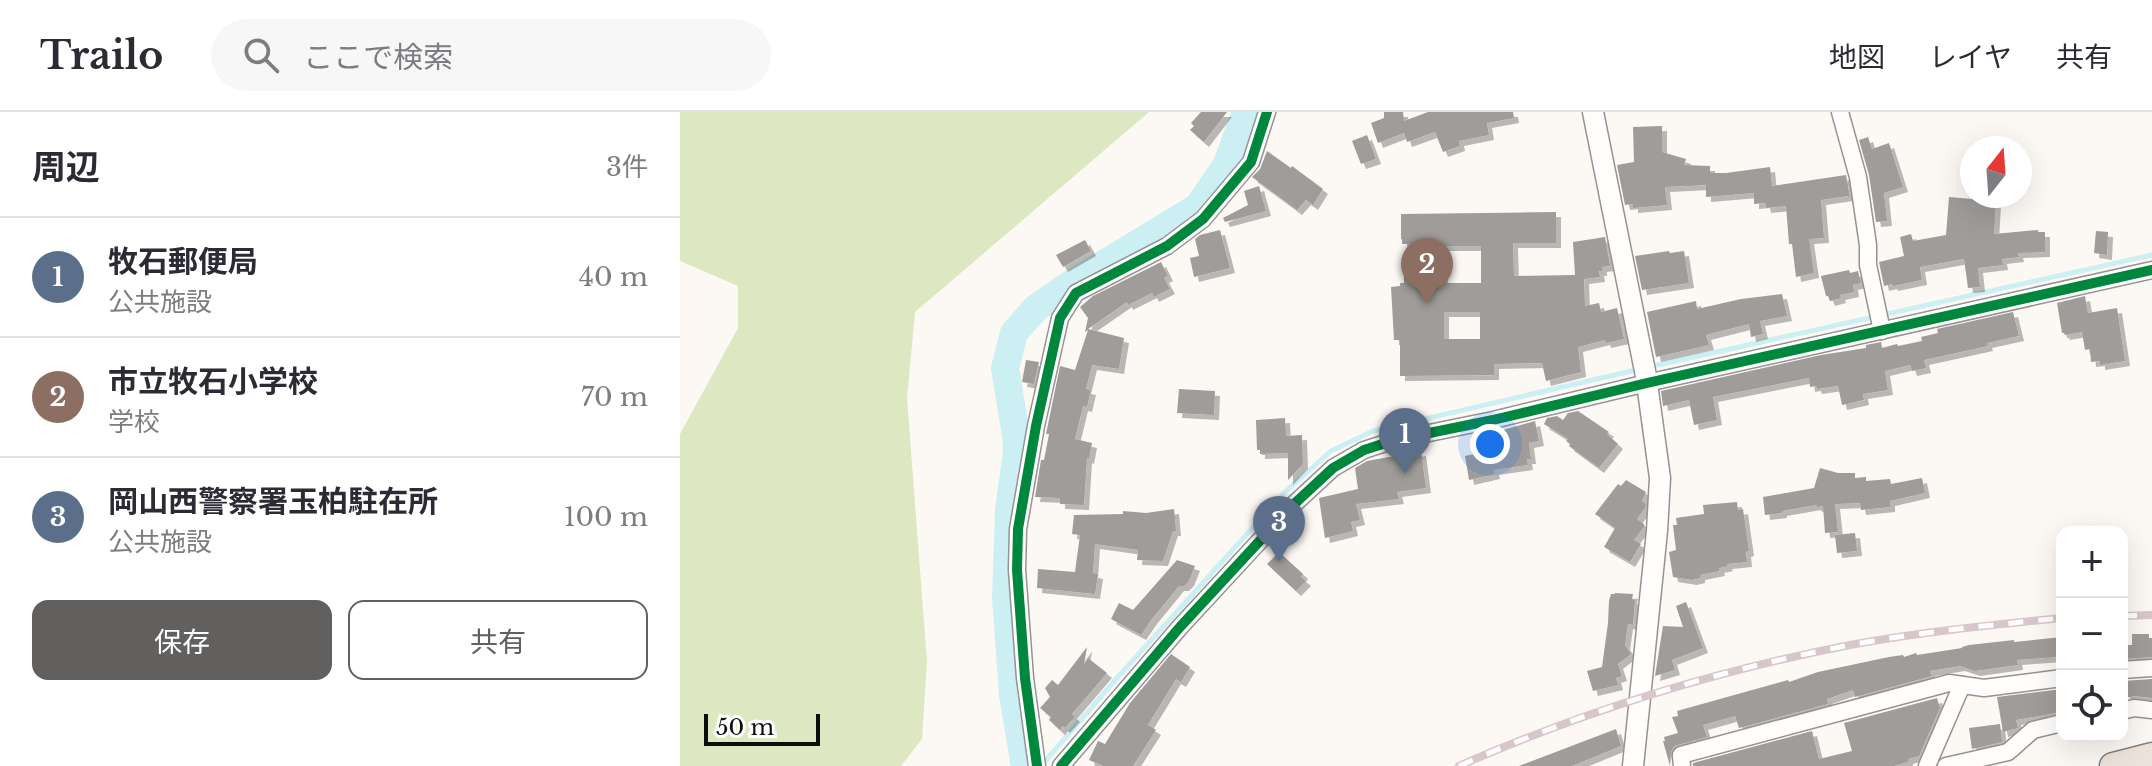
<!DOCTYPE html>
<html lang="ja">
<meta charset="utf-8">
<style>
:root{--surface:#fff;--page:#f7f7f7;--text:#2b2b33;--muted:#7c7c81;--line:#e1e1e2;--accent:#61605e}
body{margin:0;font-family:"Libre Baskerville","Noto Sans JP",serif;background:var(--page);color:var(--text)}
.controls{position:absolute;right:24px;bottom:24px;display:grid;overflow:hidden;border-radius:16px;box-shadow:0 8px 32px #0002}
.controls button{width:72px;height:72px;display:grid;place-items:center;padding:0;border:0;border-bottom:2px solid var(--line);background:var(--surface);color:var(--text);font:40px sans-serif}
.compass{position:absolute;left:1280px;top:24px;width:72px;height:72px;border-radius:50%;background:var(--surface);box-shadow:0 8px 32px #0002;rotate:17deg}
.scale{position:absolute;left:24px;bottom:20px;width:116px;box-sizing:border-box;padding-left:8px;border:4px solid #0e0e0e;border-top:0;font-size:22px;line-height:28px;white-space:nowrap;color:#0e0e0e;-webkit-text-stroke:6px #fff;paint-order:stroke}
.you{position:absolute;left:810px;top:332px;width:28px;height:28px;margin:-20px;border:6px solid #fff;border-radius:50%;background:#1a73e8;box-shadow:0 0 0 12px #1a73e833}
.badge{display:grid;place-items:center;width:52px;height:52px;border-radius:50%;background:var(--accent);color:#fff;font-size:26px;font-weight:700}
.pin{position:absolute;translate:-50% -66px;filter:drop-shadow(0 2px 4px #0008)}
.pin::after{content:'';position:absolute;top:42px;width:28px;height:24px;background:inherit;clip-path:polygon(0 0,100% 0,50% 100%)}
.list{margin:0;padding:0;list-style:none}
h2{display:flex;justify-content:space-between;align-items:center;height:104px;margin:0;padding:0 32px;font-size:34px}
h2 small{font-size:26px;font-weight:400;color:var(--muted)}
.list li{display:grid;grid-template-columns:52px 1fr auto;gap:24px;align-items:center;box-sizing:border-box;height:120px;padding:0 32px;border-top:2px solid var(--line)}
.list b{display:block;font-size:30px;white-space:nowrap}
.list p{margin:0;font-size:26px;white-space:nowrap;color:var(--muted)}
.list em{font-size:26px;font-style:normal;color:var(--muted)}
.actions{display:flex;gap:16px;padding:24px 32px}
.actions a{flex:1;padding:18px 0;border:2px solid var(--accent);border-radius:16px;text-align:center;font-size:28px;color:var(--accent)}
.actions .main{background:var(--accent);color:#fff}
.icon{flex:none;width:44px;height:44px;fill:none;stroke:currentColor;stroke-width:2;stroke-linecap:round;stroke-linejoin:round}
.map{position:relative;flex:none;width:1472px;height:654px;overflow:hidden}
header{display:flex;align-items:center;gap:48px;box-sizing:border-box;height:112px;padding:0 40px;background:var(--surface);border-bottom:2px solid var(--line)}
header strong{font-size:38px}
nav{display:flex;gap:44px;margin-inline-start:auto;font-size:28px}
.search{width:560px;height:72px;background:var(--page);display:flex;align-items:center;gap:20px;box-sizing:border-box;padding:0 28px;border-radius:44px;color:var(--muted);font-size:30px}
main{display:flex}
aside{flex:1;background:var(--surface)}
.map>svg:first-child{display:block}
</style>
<header>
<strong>Trailo</strong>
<div class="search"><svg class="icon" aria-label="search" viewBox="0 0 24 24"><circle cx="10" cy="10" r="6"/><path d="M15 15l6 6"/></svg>ここで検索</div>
<nav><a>地図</a><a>レイヤ</a><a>共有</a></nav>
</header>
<main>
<aside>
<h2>周辺<small>3件</small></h2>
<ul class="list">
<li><span class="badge" style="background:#5c6f8a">1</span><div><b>牧石郵便局</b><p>公共施設</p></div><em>40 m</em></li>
<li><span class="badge" style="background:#8d6e63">2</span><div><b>市立牧石小学校</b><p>学校</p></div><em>70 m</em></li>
<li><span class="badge" style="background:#5c6f8a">3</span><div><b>岡山西警察署玉柏駐在所</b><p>公共施設</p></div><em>100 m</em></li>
</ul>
<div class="actions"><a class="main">保存</a><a>共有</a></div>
</aside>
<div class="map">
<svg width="1472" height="654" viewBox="0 0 1472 654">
<defs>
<filter id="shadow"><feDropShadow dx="5" dy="5" stdDeviation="0" flood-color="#0004"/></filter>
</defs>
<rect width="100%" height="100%" fill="#fcf8f4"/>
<path fill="#dde7c2" d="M0 0H469L235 200 227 286 247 550 242 627 221 654H0V322L58 216V174L0 149Z"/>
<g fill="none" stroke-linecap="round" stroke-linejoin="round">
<g stroke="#cceff4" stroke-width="5">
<path d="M969 255 1472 143"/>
<path d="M361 654 437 566 605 380 651 339 693 319 960 257"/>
</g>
<path stroke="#cceff4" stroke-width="28" d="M345 654 333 583 326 485 329 398 337 340 336 323 325 256 334 221 356 196 391 172 518 95 546 54 566 0"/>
</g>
<g fill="#9f9c99" fill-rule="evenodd" filter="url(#shadow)">
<path d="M521 0H547L524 30 510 18 514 14 511 11Z"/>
<path d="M704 0H723L724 9 748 0H833L834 6 807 11 809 23 779 29 780 34 763 40 755 20 727 30 724 21 698 31 691 11 704 6Z"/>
<path d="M982 14V40L1006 47 1004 53 1030 54V61H1046L1090 55 1092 74 1166 63 1170 86 1168 84 1141 88 1144 126 1129 127 1134 161 1116 165 1112 132H1109L1106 94 1086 96 1085 91 1074 92V81L1026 85V73L985 75 987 93 953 96V92L945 93 937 53 954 50 953 15Z"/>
<path d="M687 23 696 47 681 52 672 29Z"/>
<path d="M1188 25 1192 37 1209 31 1223 75 1204 81 1207 109 1196 110 1189 63 1179 28Z"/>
<path d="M587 39 611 56 612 54 643 77 633 93 626 88 617 98 572 65 580 57Z"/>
<path d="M579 74 586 99 545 110 543 106 568 93 564 79Z"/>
<path d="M1269 85 1316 89 1314 122 1358 118V120H1365V140L1338 141 1339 145 1322 147 1323 153 1298 156 1300 175 1288 176 1284 147 1240 155 1242 168 1213 174 1212 172 1204 174 1199 150 1224 144 1220 125 1231 122 1233 129 1266 123Z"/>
<path d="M876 100V131H833L834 164 895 163 893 130 925 125 930 154 922 155V159H919L920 165 904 167 905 194 919 191 921 200 937 196 944 227 926 231 925 228 898 235 901 260 866 269 862 251 814 252V263L720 264V228H714L711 175 720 174V171H724V160H735V132H722V127H721V102ZM763 134H801V171H763ZM764 200H800V227H764Z"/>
<path d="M540 118 550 156 514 165 510 146 519 144 515 127 520 123Z"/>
<path d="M1416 119 1428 120 1427 143 1414 141Z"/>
<path d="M405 128 411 139 383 155 376 143Z"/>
<path d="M989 139 990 141 1004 139 1009 171 962 178 955 144Z"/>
<path d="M481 150 488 164 484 166 490 177 474 185 472 181 448 193 447 190 408 217 444 226 439 257 412 253 406 277 411 278 407 295 403 294 395 327 412 331 409 347 407 346 404 393 380 392V386L355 385 361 348H364L369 322H366L380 254 395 258 408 218 405 220 408 206 400 195 413 184Z"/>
<path d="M1169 158 1170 161 1178 159 1181 171 1173 173 1174 180 1160 183 1161 186 1150 189 1148 184H1146L1141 164Z"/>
<path d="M1102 182 1107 204 1080 209 1083 222 1071 225 1069 212 1026 223 1029 233 976 245 967 200 1016 189 1017 197 1061 187Z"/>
<path d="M1405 184 1408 201 1437 196 1445 249 1420 253V249L1411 250 1410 237 1405 238 1402 220 1385 223 1384 221H1382L1377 191Z"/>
<path d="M1333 200 1339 224 1307 231 1308 234 1244 248 1246 256 1232 259 1230 253 1205 259 1208 278 1183 282 1184 288 1162 293 1158 274 1137 277 1136 274 1130 275 1129 266 1033 285 1037 308 1014 313 1009 288 983 294 981 279 1141 243 1186 236V233L1201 230 1202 236 1217 232 1218 234 1242 229 1241 225 1258 221 1257 217Z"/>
<path d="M346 248 359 250 354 272 342 270Z"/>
<path d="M499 277 535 279 534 303 497 301Z"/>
<path d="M898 299 929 320 927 322 938 332 919 356 889 334 890 332 886 329 888 327 864 312 867 306 877 304 883 308 888 301Z"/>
<path d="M605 306 606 324 622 323 623 352 608 368V341L580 342V338H577L576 308Z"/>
<path d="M855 309 859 329 849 331 851 347H847L848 353 814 358 815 362 789 368 785 344 794 342 791 324 816 320Z"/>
<path d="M741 339 746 376 717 380 719 387 676 392 680 408 671 410 673 419 645 426 639 386 678 377 675 356 687 349Z"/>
<path d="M1140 356 1158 361H1175V366L1186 365V369L1210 367 1211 372 1242 366 1245 381 1210 389V395L1181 398 1180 391 1155 392 1158 420 1145 421 1143 394 1137 395 1136 393 1102 399V401L1085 403 1083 385 1134 376Z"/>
<path d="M946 368 966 380 962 389 966 392 965 396 957 407 964 412V415L954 428 961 432 950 450 924 435 935 416 915 402 938 372 941 374Z"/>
<path d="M1057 390 1058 398 1063 397 1069 439 1066 440 1067 450 1047 452 1048 454 1039 456 1040 459 1020 463V466L1012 468 993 465 989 440 996 438 993 413H997L996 406 1024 402 1023 393Z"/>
<path d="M494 397 496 419H493L483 449 457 448 458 438 415 432 413 461 418 462 415 482 357 476 358 457 395 460 400 423 392 422 394 403 443 402V399L466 401Z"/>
<path d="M1175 421 1177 439 1157 441 1155 423Z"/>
<path d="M599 440 623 462 621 465 626 469 616 479 587 452Z"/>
<path d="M497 448 515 454 509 469 504 474H499L472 507 461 523 431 507 439 491 453 498Z"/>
<path d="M935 481 953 482 952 487 955 488 953 513 948 512 945 533 951 542 938 552 942 564 936 566 938 573 913 579 907 559 922 555 928 511 929 489 931 482H935Z"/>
<path d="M1006 490 1023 536 992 548 995 558 975 564 983 514 1003 515 996 494Z"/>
<path d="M1452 522H1469V526H1472V545L1442 547V533H1452Z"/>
<path d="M1382 525V543L1378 545 1337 548 1338 553 1295 559 1280 554 1250 559 1252 564 1175 585 1173 578 1147 587 1148 592 1059 616 1055 604 1023 613 1027 625 994 634 991 640 990 654 983 629H985L984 625 998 621 992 605 998 604 997 599 1108 568 1109 570 1138 560 1209 545 1223 543 1224 545 1236 541 1237 543 1282 536V535L1289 533 1334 528V530Z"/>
<path d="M407 535 404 553 408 546 427 561 392 602 395 605 385 616 383 614 380 618 369 608 371 605 360 596 370 585 365 576 372 568 378 573Z"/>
<path d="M491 542 510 555 501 570 496 567 468 613 476 618 453 654H423L409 648 418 629 425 632 450 591Z"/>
<path d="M1472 567V586L1454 584 1446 586 1443 569Z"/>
<path d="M1382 577V600L1336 608 1338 616 1323 620 1317 585Z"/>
<path d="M1257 586 1260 596 1239 644 1228 647V650L1214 654H1013V651L1132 619 1139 647 1172 639 1164 611Z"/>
<path d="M1320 612 1322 630 1292 637 1289 616Z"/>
<path d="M936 617 941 634 892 654H839Z"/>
</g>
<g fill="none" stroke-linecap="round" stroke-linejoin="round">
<g stroke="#959392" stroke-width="19">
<g id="minor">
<path d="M1160 0 1178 65 1188 133V153L1202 219"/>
<path d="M1442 558 1472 556"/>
<path d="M1442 599 1454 596 1472 598"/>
<path d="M357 654 345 566 337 458 338 417 356 314 380 206 396 181 487 134 523 107 571 50 587 0"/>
<path d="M381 654 500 515 612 394 653 356 684 338 715 328 813 308 967 271 1472 158"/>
<path d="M1002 654 1001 643 1269 571 1304 576 1382 566"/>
<path d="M1247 654 1282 573"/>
<path d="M1266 654 1328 640 1353 618 1382 611"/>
</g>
</g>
<g stroke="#959392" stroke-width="23">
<path id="tertiary" d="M913 0 966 264 980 366 977 419 953 654"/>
</g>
<g stroke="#82817f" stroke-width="29">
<path id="primary" d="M1433 654 1472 644"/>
</g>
<use href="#minor" stroke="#fffefd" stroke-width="16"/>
<use href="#tertiary" stroke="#fffefd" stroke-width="20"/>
<use href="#primary" stroke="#ece4da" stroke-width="26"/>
<g stroke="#d7c6ca" stroke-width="8">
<g id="rail">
<path d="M1442 504 1472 503"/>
<path d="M779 654C904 599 1035 559 1170 533 1240 520 1311 513 1382 506"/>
</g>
</g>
<use href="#rail" stroke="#fff" stroke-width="5" stroke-dasharray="15" stroke-linecap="butt"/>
<g stroke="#fff" stroke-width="15">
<g id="cycleway">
<path d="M357 654 345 566 337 458 338 417 356 314 380 206 396 181 487 134 523 107 571 50 587 0"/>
<path d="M381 654 500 515 612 394 653 356 684 338 715 328 813 308 967 271 1472 158"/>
</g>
</g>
<use href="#cycleway" stroke="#00873e" stroke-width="10"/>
</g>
</svg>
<div class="controls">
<button>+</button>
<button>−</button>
<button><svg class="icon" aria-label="locate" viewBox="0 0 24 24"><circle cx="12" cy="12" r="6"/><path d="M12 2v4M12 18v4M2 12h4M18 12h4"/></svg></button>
</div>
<svg class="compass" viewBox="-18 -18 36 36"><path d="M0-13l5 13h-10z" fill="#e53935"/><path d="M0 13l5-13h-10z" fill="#7c7c81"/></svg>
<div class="scale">50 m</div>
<div class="you"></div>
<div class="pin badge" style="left:725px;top:362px;background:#5c6f8a">1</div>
<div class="pin badge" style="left:747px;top:192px;background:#8d6e63">2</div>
<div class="pin badge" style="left:599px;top:450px;background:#5c6f8a">3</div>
</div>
</main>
